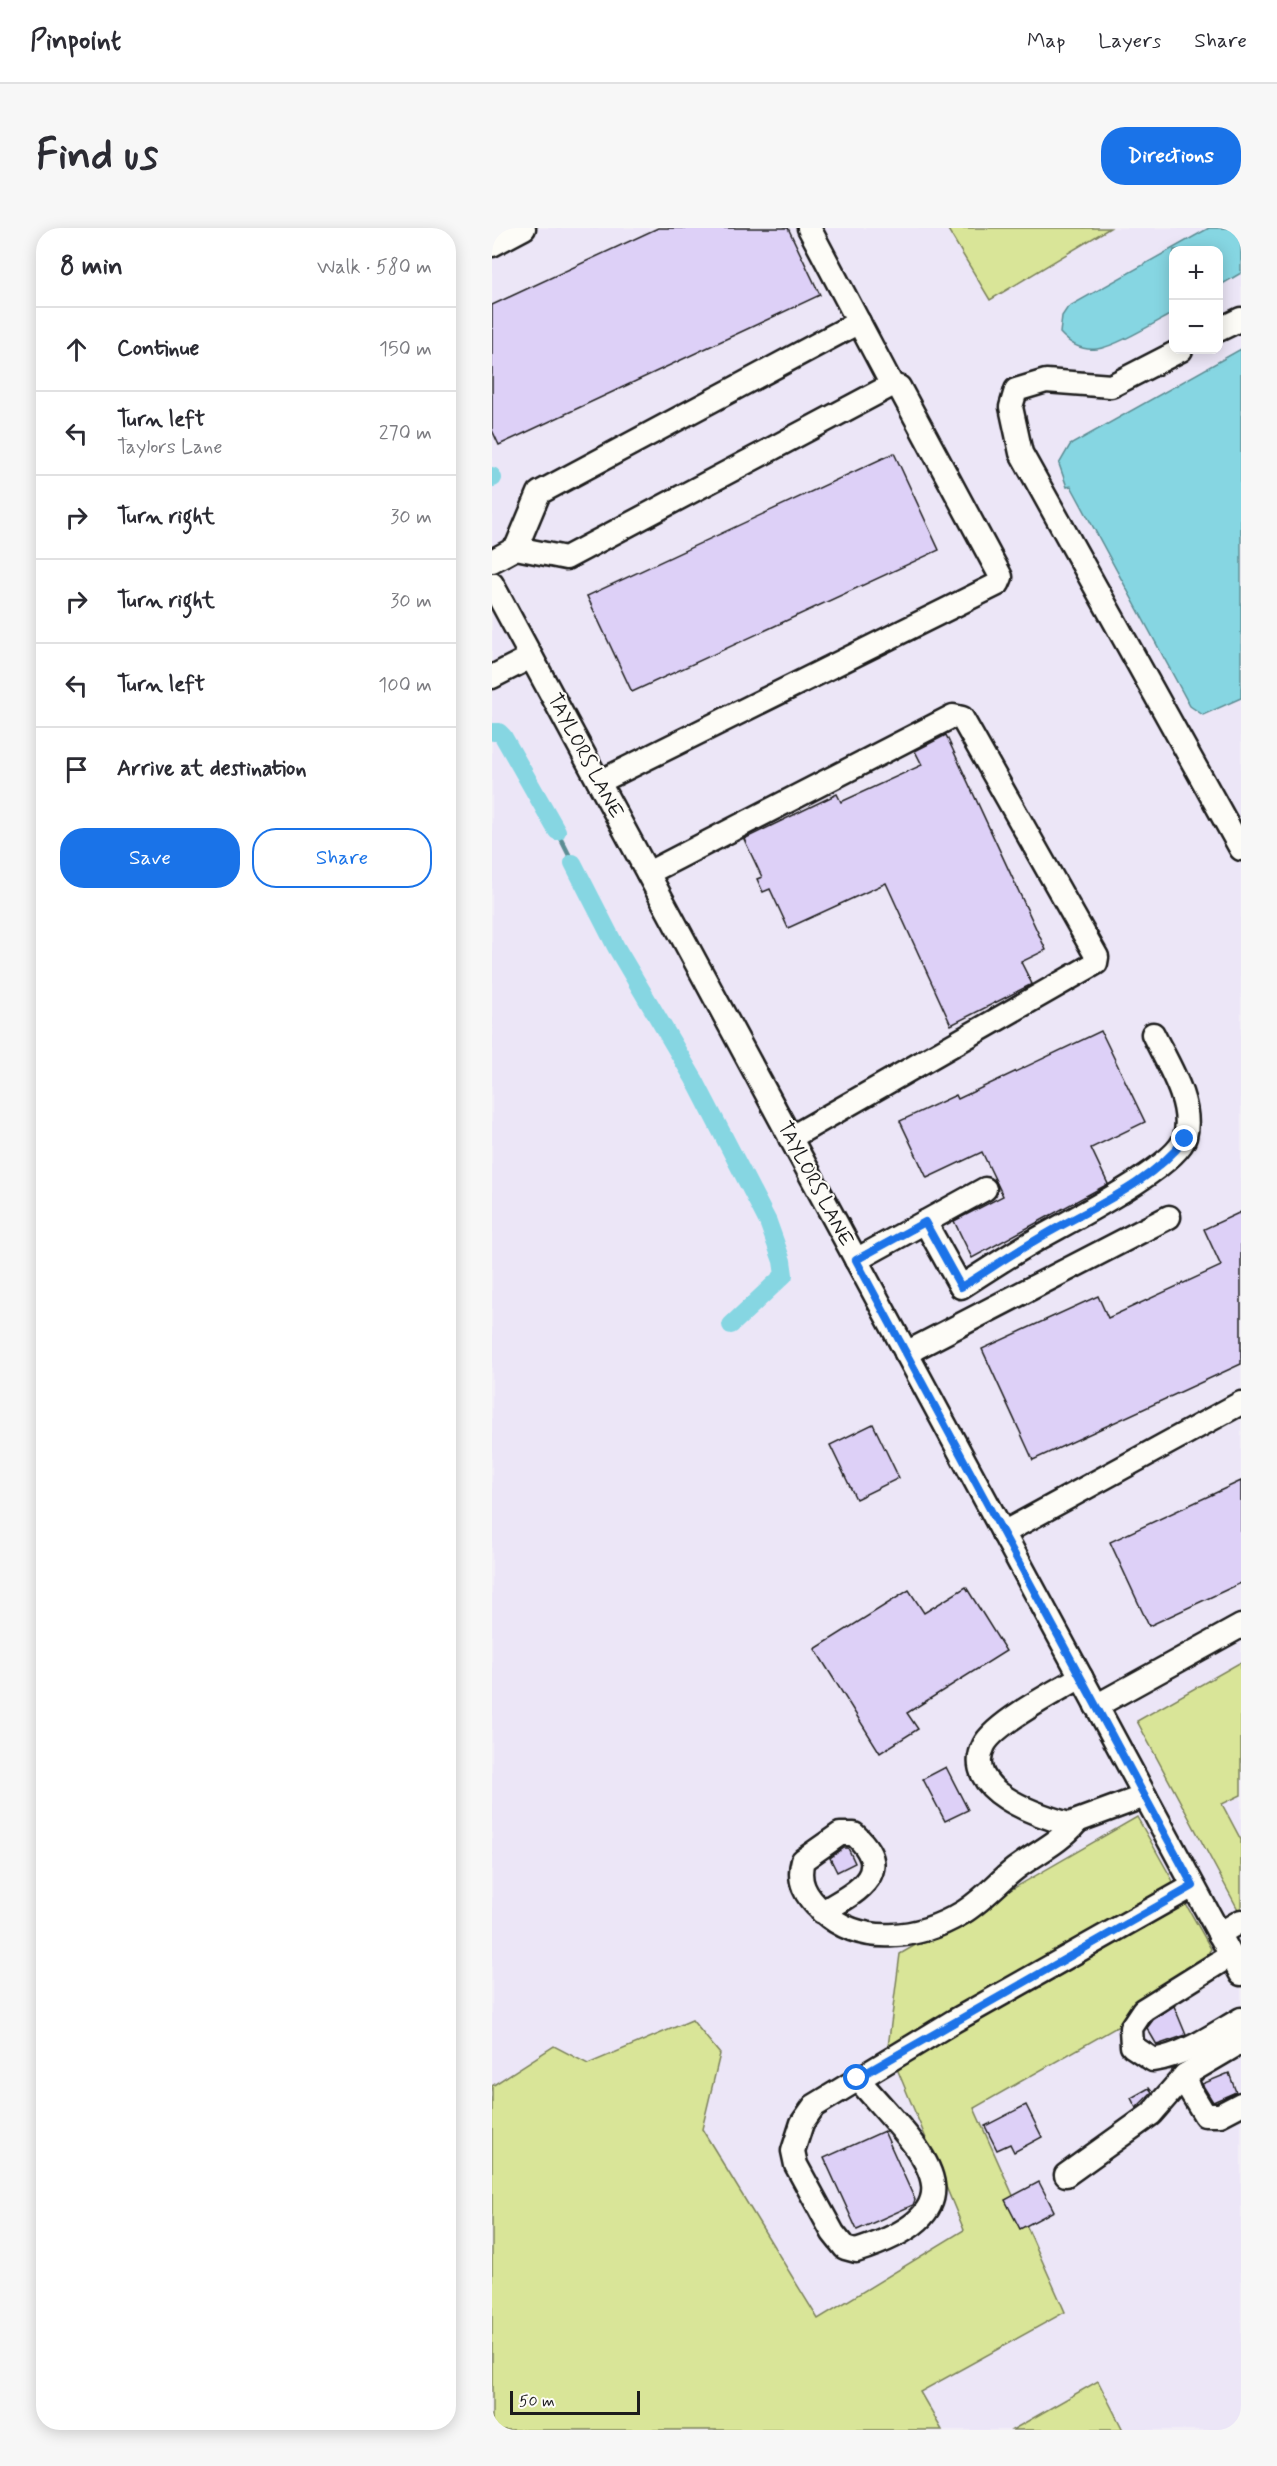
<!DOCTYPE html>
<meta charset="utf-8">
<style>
:root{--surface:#fff;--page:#f7f7f7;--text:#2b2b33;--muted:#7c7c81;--line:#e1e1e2;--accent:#1a73e8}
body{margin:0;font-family:Mynerve,sans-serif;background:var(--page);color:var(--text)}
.controls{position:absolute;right:18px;top:18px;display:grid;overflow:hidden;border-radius:12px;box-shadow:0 3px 15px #0003}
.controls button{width:54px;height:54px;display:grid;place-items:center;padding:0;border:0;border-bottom:2px solid var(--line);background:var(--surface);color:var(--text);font:30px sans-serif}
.scale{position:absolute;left:18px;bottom:15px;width:130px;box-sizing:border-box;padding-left:6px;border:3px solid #1c1c1c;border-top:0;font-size:16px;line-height:21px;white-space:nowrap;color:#1c1c1c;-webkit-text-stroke:4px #fdfcf7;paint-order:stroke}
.stop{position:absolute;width:18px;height:18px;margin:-14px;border:4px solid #1a73e8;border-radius:50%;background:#fff}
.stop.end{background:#1a73e8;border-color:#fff;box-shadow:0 2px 6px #0008}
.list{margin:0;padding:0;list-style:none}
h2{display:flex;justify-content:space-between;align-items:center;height:78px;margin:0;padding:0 24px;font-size:26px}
h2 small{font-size:20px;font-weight:400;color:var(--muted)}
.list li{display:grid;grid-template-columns:39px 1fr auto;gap:18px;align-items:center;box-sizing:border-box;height:84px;padding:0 24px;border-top:2px solid var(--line)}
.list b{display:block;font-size:22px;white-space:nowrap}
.list p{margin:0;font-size:20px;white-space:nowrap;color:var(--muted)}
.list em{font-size:20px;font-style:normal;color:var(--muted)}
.actions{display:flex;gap:12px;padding:18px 24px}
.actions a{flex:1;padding:14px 0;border:2px solid var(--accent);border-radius:24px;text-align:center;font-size:21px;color:var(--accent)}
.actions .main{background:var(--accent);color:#fff}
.icon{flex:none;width:33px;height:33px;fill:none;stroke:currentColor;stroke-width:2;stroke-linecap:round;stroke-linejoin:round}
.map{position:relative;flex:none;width:749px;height:2202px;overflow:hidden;border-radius:24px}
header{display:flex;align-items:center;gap:36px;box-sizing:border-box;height:84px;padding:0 30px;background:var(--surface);border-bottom:2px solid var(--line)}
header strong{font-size:28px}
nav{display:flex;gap:33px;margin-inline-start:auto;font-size:21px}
.intro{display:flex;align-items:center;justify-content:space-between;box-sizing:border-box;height:144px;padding:0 36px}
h1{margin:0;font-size:42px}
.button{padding:15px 27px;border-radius:24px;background:var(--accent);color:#fff;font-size:21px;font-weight:700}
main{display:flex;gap:36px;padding:0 36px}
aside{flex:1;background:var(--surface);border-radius:24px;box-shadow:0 3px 15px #0003}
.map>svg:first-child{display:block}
</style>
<header>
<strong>Pinpoint</strong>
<nav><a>Map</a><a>Layers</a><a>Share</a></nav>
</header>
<div class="intro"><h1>Find us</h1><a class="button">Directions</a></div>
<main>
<aside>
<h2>8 min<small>Walk · 580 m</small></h2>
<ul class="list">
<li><svg class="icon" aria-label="ahead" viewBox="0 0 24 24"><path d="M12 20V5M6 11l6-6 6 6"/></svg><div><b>Continue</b></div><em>150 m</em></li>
<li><svg class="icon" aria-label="left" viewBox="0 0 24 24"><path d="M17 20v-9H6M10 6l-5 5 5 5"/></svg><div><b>Turn left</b><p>Taylors Lane</p></div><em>270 m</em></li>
<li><svg class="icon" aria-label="right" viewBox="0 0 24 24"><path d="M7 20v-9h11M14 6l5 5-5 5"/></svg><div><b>Turn right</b></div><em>30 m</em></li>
<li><svg class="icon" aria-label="right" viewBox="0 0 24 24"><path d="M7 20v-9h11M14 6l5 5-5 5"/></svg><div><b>Turn right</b></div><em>30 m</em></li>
<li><svg class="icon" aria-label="left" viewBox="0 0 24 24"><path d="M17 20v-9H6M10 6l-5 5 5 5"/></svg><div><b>Turn left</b></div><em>100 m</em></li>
<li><svg class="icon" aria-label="arrive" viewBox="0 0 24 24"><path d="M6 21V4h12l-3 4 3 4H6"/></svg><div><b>Arrive at destination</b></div></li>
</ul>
<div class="actions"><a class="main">Save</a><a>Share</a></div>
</aside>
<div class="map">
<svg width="749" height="2202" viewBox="0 0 749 2202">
<rect width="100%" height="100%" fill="#f3eff7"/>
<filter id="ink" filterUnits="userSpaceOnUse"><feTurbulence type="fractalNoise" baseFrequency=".0167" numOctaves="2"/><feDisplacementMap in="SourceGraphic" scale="12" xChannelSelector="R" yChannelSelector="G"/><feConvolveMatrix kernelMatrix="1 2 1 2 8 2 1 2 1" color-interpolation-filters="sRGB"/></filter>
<g filter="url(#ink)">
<path fill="#ece6f7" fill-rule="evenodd" d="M0 0H749V2202H0ZM682 22H726V122H682Z"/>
<g fill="#d9e598" stroke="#7a805a" stroke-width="1.5">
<path d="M455 0H618L498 72Z"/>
<path d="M749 1434V1567L730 1576 749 1612V1687L645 1493Z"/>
<path d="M645 1589 719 1721 692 1761 482 1880 573 2084 428 2164 450 2202H0V1858L62 1818 96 1836 200 1792 228 1826 210 1901 326 2091 472 2002 396 1819 408 1726Z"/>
<path d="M606 2153 631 2202H520Z"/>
</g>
<g fill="#86d6e2" stroke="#5c8c93" stroke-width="1.5">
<path d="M717 0H749V45L727 58 726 22H682L681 85C664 94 623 119 605 121 590 123 577 115 568 105L570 88 576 79Z"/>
<path d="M749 121V470L711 487 698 478 579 258 575 259 567 236 578 217Z"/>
</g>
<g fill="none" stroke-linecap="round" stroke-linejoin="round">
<path stroke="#5c8c93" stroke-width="5" d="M65 603 81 635"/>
<g stroke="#86d6e2" stroke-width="18">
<path d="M0 248 1 250"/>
<path d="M1 504H7L11 508 65 603"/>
<path d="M81 635 124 719 202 851 276 994 290 1033 292 1047 239 1097"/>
</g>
</g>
<g fill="#ddd0f7" stroke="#1c1c1c" stroke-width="1.5">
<path d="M166 0H296L328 67 7 217 0 202V77Z"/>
<path d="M402 225 447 322 140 464 95 368Z"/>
<path d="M454 507 554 722 529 734 540 756 459 797 394 655 296 700 278 661 271 664 265 651 270 649 252 611 345 566 349 574 430 537 423 523Z"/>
<path d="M609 803 653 894 599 920 616 956 480 1030 462 993 511 968 490 924 435 950 408 893 464 867 466 871Z"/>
<path d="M749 984V1136L541 1232 490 1121 606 1068 616 1090 729 1038 712 1001Z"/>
<path d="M381 1196 407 1250 364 1271 338 1217Z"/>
<path d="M749 1253V1355L657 1398 618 1314Z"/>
<path d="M474 1359 514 1423 415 1485 426 1501 388 1525 323 1421 417 1362 432 1385Z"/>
<path d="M454 1539 476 1582 453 1593 431 1551Z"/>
<path d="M352 1620H356L363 1635 345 1644 338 1630Z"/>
<path d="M682 1778 694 1807 665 1817 655 1800 661 1792Z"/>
<path d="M737 1845 744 1864 721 1874 710 1856Z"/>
<path d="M657 1860 660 1864 644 1880 639 1870Z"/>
<path d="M534 1877 550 1909 522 1924 518 1916 505 1922 493 1898Z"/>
<path d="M392 1903 423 1972 421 1977 365 2002 332 1930Z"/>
<path d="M547 1954 562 1983 528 2001 513 1972Z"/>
</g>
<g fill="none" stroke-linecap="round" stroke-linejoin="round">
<g stroke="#1c1c1c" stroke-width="27">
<g id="minor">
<path d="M317 0 400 157"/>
<path d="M0 17 32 0"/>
<path d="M726 102 749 91"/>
<path d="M689 122 619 158 554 153 524 162 519 179 529 225 749 621"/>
<path d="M24 320 47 265 367 94"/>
<path d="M0 333 24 320 74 330 400 157 407 159 507 345 509 349 506 356 107 554"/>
<path d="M0 356 749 1746"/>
<path d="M0 449 39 429"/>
<path d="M156 645 461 488 470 490 605 729 604 735 298 910"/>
<path d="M433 994 469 1059C492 1044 515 1029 539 1015 569 997 685 940 693 909 702 875 675 835 661 806"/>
<path d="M364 1032 493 961"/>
<path d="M414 1125 677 989"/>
<path d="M511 1305 749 1175"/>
<path d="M589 1449C566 1462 503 1495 492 1517 469 1562 545 1587 577 1596L653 1568"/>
<path d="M604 1478 749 1398"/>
<path d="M330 1684C363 1665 405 1645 362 1606H348L311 1632C305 1653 313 1668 330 1683 369 1719 427 1711 470 1685 490 1673 505 1655 523 1641 544 1625 567 1615 584 1595"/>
<path d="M727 1706 749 1693"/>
<path d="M739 1727 651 1782 639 1800 640 1818 661 1832C693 1827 721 1807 749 1791"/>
<path d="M693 1847 699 1864 713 1887H728L749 1876"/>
<path d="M365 1850C425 1921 502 1979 364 2023L353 2020 341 2005 304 1937 301 1923 310 1895 322 1878 462 1793 701 1658"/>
<path d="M574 1947 659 1886 693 1847 749 1814"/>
</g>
</g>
<use href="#minor" stroke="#fdfcf7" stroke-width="22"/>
</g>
</g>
<g fill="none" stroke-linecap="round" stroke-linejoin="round" filter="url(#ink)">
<path stroke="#1a73e8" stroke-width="8" d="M365 1850 701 1658 364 1032 433 994 469 1059C498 1041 526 1022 556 1005 603 978 659 955 693 911"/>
</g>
<g text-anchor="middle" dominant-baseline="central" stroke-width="4.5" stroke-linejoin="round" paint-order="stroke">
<g font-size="20" fill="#1c1c1c" stroke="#fdfcf7">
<text transform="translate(93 528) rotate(62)">TAYLORS LANE</text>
<text transform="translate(323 956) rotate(62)">TAYLORS LANE</text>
</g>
</g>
</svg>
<div class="controls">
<button>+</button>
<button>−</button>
</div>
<div class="scale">50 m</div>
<div class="stop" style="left:365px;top:1850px"></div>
<div class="stop end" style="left:693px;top:911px"></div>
</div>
</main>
